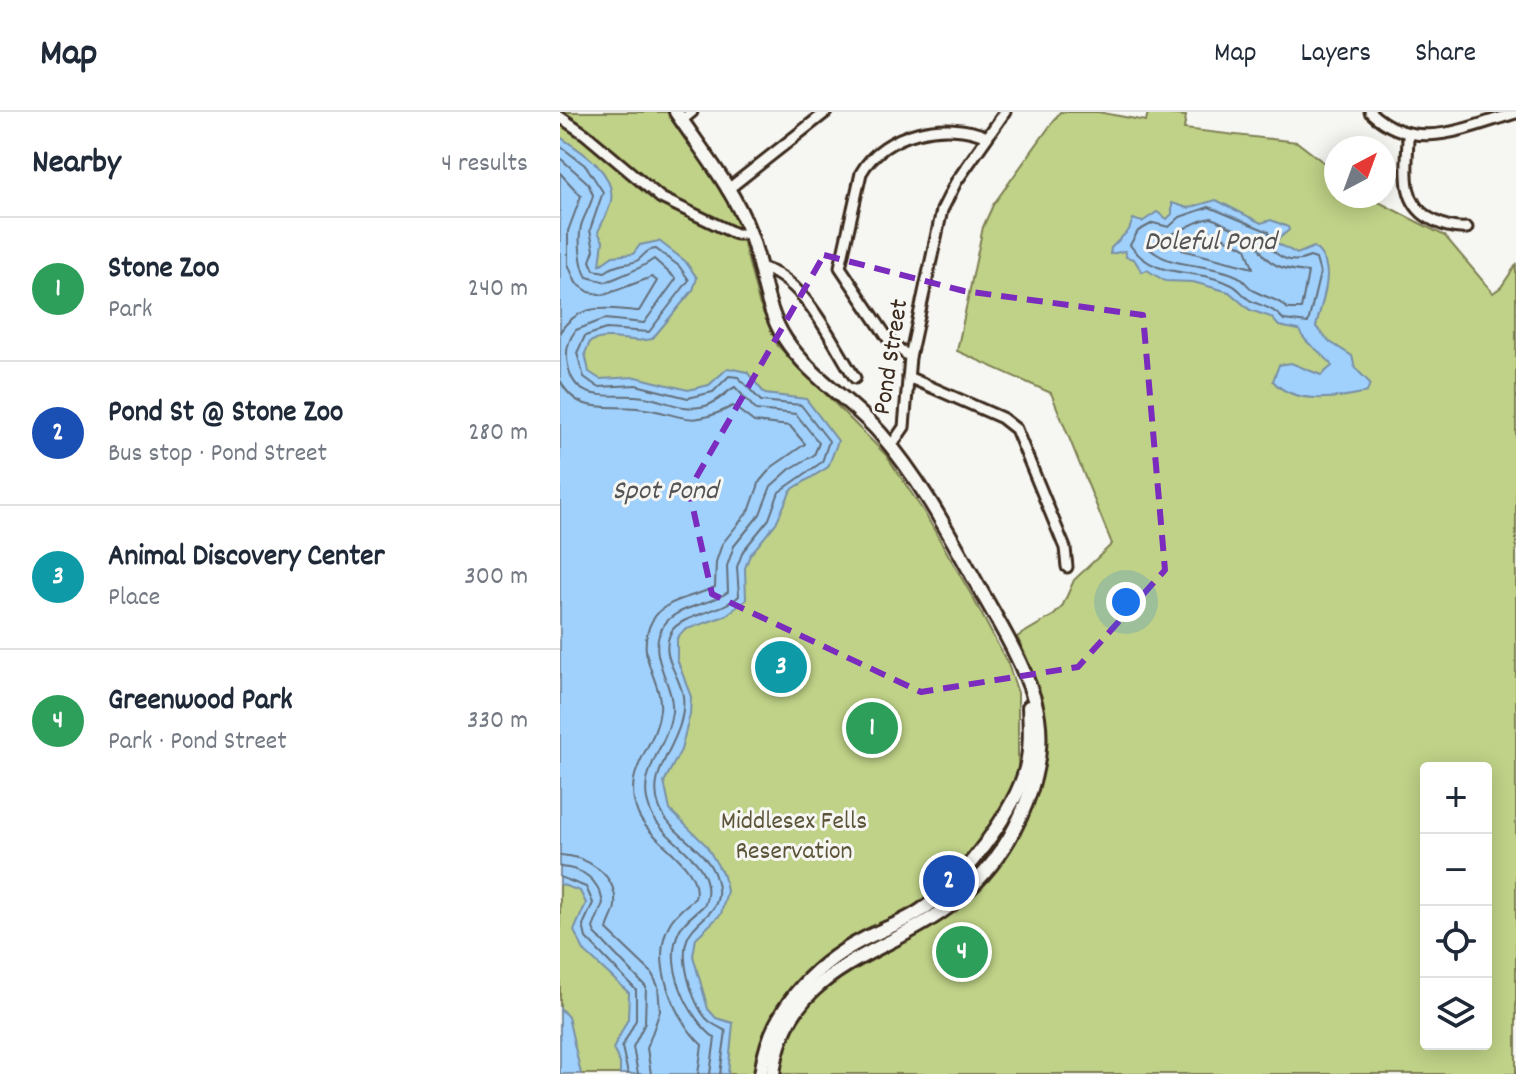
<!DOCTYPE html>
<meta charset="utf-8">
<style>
:root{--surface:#fff;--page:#f2f2f3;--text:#1f2937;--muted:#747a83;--line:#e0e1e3;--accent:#2563eb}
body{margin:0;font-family:Dekko,sans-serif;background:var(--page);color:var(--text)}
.controls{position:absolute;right:24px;bottom:24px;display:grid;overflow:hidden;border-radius:8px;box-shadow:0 4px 20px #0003}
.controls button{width:72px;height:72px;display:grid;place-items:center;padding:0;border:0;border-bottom:2px solid var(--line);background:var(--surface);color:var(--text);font:40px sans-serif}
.compass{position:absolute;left:764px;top:24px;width:72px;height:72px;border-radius:50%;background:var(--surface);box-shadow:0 4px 20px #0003;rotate:41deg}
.you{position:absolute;left:566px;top:490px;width:28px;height:28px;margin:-20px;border:6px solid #fff;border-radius:50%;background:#1a73e8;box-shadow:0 0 0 12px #1a73e833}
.badge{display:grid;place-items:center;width:52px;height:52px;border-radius:50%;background:var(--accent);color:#fff;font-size:26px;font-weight:700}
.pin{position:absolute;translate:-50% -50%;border:4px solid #fff;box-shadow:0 2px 8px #0006}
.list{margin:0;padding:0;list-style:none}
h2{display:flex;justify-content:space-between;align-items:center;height:104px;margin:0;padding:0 32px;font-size:34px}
h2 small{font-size:26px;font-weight:400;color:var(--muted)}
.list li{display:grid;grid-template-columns:52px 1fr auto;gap:24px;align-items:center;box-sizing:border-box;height:144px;padding:0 32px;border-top:2px solid var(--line)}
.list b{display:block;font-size:30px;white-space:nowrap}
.list p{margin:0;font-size:26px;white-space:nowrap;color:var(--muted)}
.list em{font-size:26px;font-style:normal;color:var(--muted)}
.icon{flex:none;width:44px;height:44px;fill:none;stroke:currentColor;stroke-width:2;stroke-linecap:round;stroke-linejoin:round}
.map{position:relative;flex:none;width:956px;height:962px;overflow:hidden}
header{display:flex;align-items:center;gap:48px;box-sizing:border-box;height:112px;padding:0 40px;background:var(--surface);border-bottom:2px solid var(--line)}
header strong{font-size:38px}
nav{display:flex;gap:44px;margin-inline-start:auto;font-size:28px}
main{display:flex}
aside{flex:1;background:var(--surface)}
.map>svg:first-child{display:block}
</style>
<header>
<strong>Map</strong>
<nav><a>Map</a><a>Layers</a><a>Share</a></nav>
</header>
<main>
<aside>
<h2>Nearby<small>4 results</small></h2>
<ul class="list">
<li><span class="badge" style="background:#2e9e5b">1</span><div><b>Stone Zoo</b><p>Park</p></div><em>240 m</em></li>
<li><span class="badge" style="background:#1a4fb4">2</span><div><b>Pond St @ Stone Zoo</b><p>Bus stop · Pond Street</p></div><em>280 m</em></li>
<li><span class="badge" style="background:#0f9aa8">3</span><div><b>Animal Discovery Center</b><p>Place</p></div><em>300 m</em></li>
<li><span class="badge" style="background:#2e9e5b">4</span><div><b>Greenwood Park</b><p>Park · Pond Street</p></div><em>330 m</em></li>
</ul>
</aside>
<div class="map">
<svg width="956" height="962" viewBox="0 0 956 962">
<rect width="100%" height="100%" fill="#f6f6f2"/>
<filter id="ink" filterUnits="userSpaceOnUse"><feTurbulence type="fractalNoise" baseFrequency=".0125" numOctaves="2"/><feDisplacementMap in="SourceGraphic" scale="16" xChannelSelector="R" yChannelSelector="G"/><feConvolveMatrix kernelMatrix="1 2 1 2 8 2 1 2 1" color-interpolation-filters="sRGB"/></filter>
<g filter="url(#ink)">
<path fill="#bfd287" stroke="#7d7e52" stroke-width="2" fill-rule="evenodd" d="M0 0H109L177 105 199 191 218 234 326 343 364 400 412 484 448 552 458 581V658L485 646C488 601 477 564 457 525L494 503 502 495 514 468 552 432 491 281 397 239 423 115 433 93 500 0H538L586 9 588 0 626 4 624 17 737 30 776 60V84H807L885 124 933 181 941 175 956 153V962H0ZM866 656H926V932H866Z"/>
<g fill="#a0d1fd" stroke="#788ea4" stroke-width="2">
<path d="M0 25C20 38 56 60 51 89 49 100 42 110 38 120L43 129 40 153 53 144 73 142 80 133 99 129 125 149 137 166 133 178 92 227C71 233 51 220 30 230L25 241 29 260 40 267 76 265 128 278 149 273 168 256 187 260 205 282 246 287 278 329 268 355 231 378 216 411 190 443 185 456 186 488 165 504 124 518 117 526V547L131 585 130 602 121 638 104 670 110 698 146 733 164 764 167 779 161 802 136 826 133 844 148 897 156 906 173 911 168 962H60V951L53 937 68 907 69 881 25 840 14 819 26 791 20 779 0 772Z"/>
<path d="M656 88 701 111 711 108 728 115 729 118 715 130 737 142 754 135C779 155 761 189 756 215L770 230 792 244 795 256 810 271 807 280C780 286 734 294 713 269L719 253 731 251 761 263 772 254C763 239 745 233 739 218L719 214 711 205 690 198 669 180 633 170 605 169 587 158 582 160 574 147 566 145 565 139 550 142 551 136 569 118 573 107 582 110 597 100 607 107 612 102V91L628 96Z"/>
<path d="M0 896 8 905 21 962H0Z"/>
</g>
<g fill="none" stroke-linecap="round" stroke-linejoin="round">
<g stroke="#636d77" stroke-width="2">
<path d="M0 34 26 54 43 80 30 118 34 138 30 149 34 158 45 160C60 149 69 154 78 148 86 142 85 138 96 137L119 154 129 168 89 220 46 217 25 224 17 241 24 265 38 275 76 273 128 286 153 280 169 264 178 265 201 289 241 293 269 329 262 350 219 380 209 407 183 439 177 455 179 484C162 500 120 503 111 520 99 544 120 563 123 584 128 629 85 655 99 694 110 726 153 735 158 776 161 802 136 806 128 825 119 845 131 884 142 901 148 911 157 914 166 919L160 962"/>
<path d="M0 46 28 71 33 83C31 94 24 103 21 114 18 126 20 155 27 165L46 170C63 163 79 158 94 147L116 167 84 211 45 207 16 218C8 228 5 240 8 253 15 295 55 280 84 285 105 288 123 300 145 294 158 291 165 280 175 275L196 298 236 302 259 331 254 343 230 357 211 374 200 402 174 434 167 454 168 480C149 494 118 493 104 513 84 542 115 571 112 600 108 636 75 660 90 698 102 731 160 749 145 792 137 801 124 808 119 819 103 853 128 906 155 926L150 962"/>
<path d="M0 61 21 84 8 119V152L16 171 29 180 44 183 92 165 97 169 79 199C48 197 21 189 0 220"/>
<path d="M649 95 709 120V134C720 148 734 152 750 145L756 147 760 161 748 211 724 208C714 196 704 195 691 189 684 185 680 177 672 173 635 154 596 170 570 133L578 119 593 111 609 115 620 105Z"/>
<path d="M652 106 696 128C704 154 724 158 748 160L741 197H728C719 187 707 186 696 180 688 176 684 167 677 164 646 149 608 159 585 132L595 123C618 127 630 108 652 106Z"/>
<path d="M649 119 686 136 693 156 622 138 630 126Z"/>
<path d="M0 268C17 303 45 293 77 296 123 300 124 319 173 294L194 310 230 314 245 332 212 355 200 369 190 397 162 432 156 450 155 475C133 486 105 486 92 509 73 544 103 568 100 598 96 638 60 657 78 702 90 730 143 753 135 786 126 794 114 802 109 813 90 850 114 907 142 933L138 962"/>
<path d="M0 743C27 744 58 763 55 794 54 803 48 810 47 818L91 860 98 874 100 899 87 936 91 962"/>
<path d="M0 755C23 756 39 768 43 791L33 816 35 821 86 875 85 911 73 935 78 962"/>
<path d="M0 765 26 775 33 791 23 813 26 826 76 878V908L62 935 68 962"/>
</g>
<g stroke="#3b2a1e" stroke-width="15">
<g id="minor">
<path d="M810 0C855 42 904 16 956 1"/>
<path d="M0 5 25 22 101 86 176 122H191"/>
<path d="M122 8 132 0"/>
<path d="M848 23C848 53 839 88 869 106 882 113 892 117 907 116"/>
<path d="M167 78 266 0"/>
<path d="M201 156C244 165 272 231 295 266"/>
<path d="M350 245 331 231 280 155 301 61C324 20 387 7 427 25"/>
<path d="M348 265 442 306 456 317 505 436 507 455"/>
<path d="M331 334 344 315 350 245 382 98 396 70 445 0"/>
</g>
</g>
<g stroke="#3b2a1e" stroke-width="18">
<g id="major">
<path d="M116 0C141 38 173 76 189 119 203 154 204 195 225 227 249 264 291 288 320 321 357 363 385 414 412 463 434 503 460 543 474 587 494 654 455 734 407 779 339 845 227 845 213 962"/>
<path d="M201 962C209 901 250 855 304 827 323 817 345 810 363 797 399 773 456 698 466 656 471 637 470 615 469 595"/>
</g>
</g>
<use href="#minor" stroke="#f6f6f2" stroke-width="9"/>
<use href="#major" stroke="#f6f6f2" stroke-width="12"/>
</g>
</g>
<path fill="none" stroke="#7b2cbf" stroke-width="6" stroke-dasharray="16 10" stroke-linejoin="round" d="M264 143 404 179 583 203 605 458 518 555 361 580 152 482 129 378Z"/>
<g text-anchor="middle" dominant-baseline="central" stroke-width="6" stroke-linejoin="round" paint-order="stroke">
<g font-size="26" fill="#3b2a1e" stroke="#f6f6f2">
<text transform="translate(332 245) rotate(-81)">Pond Street</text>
</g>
<g font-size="26" fill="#5c5438" stroke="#f6f6f2">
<text x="234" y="710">Middlesex Fells<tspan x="234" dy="30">Reservation</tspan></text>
</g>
<g font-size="28" font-style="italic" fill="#545456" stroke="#f6f6f2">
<text x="650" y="132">Doleful Pond</text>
<text x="105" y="381">Spot Pond</text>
</g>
</g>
</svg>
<div class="controls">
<button>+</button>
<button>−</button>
<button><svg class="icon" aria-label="locate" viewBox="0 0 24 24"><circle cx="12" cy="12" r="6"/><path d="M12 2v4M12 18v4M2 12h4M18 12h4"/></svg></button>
<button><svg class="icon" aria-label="layers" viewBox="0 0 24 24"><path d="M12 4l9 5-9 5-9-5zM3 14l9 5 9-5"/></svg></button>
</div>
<svg class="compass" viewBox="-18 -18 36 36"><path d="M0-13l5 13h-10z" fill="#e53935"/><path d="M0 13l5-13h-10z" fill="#747a83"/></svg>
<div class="you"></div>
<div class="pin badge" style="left:312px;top:616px;background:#2e9e5b">1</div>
<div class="pin badge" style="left:389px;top:769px;background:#1a4fb4">2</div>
<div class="pin badge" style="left:221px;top:555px;background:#0f9aa8">3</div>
<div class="pin badge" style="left:402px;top:840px;background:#2e9e5b">4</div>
</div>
</main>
